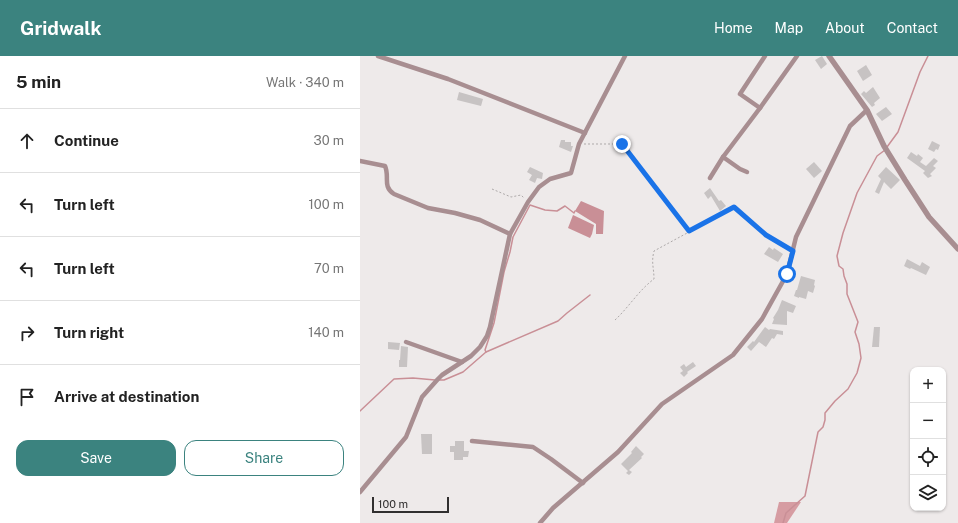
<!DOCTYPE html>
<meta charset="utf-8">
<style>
:root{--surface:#fff;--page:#f2f2f2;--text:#222;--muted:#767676;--line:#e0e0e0;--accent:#3b837f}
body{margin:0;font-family:"Public Sans",sans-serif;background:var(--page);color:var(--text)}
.controls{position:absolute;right:12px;bottom:12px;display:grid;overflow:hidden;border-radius:8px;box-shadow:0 1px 3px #0004}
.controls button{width:36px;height:36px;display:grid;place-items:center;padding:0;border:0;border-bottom:1px solid var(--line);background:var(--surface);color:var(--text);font:20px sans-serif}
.scale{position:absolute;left:12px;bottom:10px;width:77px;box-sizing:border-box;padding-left:4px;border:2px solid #312f2f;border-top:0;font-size:11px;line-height:14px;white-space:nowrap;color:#312f2f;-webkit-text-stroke:3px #eeeaea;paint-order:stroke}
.stop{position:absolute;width:12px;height:12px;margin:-9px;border:3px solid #1a73e8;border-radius:50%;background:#fff}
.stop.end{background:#1a73e8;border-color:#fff;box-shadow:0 1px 4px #0008}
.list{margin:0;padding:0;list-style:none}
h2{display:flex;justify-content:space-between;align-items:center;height:52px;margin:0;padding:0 16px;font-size:17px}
h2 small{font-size:13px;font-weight:400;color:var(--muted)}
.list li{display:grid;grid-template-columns:26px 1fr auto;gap:12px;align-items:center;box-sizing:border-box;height:64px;padding:0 16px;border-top:1px solid var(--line)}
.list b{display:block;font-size:15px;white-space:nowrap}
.list em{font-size:13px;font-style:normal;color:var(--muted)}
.actions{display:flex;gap:8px;padding:12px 16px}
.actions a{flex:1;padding:9px 0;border:1px solid var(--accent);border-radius:12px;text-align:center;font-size:14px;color:var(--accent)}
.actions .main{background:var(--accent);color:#fff}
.icon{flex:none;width:22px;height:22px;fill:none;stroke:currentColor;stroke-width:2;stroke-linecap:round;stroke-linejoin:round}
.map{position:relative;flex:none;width:598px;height:467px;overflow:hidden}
header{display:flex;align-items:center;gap:24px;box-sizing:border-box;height:56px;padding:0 20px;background:var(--accent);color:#fff}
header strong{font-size:19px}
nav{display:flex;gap:22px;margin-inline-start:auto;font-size:14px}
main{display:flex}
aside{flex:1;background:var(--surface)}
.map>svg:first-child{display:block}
</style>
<header>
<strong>Gridwalk</strong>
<nav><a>Home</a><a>Map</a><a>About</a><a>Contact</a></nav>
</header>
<main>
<aside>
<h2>5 min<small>Walk · 340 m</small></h2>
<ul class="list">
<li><svg class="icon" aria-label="ahead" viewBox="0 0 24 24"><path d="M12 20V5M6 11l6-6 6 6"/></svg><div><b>Continue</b></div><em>30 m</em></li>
<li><svg class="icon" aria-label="left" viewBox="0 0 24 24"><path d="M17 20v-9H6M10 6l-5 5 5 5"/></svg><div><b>Turn left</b></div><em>100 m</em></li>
<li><svg class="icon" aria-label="left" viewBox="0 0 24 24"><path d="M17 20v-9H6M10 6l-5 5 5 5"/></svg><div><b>Turn left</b></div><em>70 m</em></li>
<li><svg class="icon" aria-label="right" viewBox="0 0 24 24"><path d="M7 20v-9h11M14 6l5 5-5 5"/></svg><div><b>Turn right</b></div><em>140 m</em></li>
<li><svg class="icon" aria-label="arrive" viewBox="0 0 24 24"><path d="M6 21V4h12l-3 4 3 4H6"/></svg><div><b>Arrive at destination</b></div></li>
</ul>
<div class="actions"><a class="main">Save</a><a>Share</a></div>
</aside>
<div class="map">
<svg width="598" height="467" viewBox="0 0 598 467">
<rect width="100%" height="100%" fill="#eeeaea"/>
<path fill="#d69ca2" d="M419 446H441L427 467H414Z"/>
<g fill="#c98f96">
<path d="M221 145 244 155 243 178H236V168L215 155Z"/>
<path d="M213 159 234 169 232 178 230 182 208 172Z"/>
</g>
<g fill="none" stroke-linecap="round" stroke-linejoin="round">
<g stroke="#c98f96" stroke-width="1.5">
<path d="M527 91 538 76 560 16 568 0"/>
<path d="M126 296 125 294 134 267 144 216 150 196 153 181 170 149 185 154 197 155 205 150 214 157 215 155"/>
<path d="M79 324H84L103 316 126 296 198 265 207 257 230 239"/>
<path d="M0 355 34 323 53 322 75 324"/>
<path d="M423 467 426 457 445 440 458 376 463 371 465 364V357L475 345 488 333 497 317 501 302 499 288 495 276 498 266 487 238V228L484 220 483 213 479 210 477 200 483 177 497 137 517 100 525 94"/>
</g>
</g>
<g fill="#c7c3c3">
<path d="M462 0 467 8 461 13 455 4Z"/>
<path d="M506 9 512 19 503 25 497 15Z"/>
<path d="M513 31 520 42 514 47 515 49 512 51 501 38 504 35 506 37Z"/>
<path d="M99 36 123 43 121 50 97 44Z"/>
<path d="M526 51 532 58 522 65 516 58Z"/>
<path d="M201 84H205V86H211V90H213L211 96 199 91Z"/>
<path d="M572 85 580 89 578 94 576 93 574 96 568 93Z"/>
<path d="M551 96 557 100 558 98 563 102 560 106 566 110 574 102 578 105 573 110 576 112 570 118 572 120 568 122 563 117 565 115 547 102Z"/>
<path d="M454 106 462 115 454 122 446 113Z"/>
<path d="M170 111 183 117 182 123 177 122 175 127 169 124 172 119 167 116Z"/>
<path d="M526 111 540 124 531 133 524 126 519 138 515 136 521 123 518 120Z"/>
<path d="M350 132 359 145 361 144 366 150 360 155 351 140 348 143 344 137Z"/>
<path d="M409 191 413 194 414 192 423 198 418 206 404 198Z"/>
<path d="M547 203 560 210 562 206 570 211 566 219 551 212 550 213 544 210Z"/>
<path d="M441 220 455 224 454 229 455 230 453 237 448 235 446 243 439 241V242L434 240 436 234H437Z"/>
<path d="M422 244 436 250 433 257 427 255V269L412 268 414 263 413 262 418 254Z"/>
<path d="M405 271 409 274 410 273 423 275V279L417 278 414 283 412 282 406 291 399 286 391 295 387 291 393 285 394 286Z"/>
<path d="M514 271H520L519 291H512Z"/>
<path d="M28 286 40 287 39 294 28 293Z"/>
<path d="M41 290 48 291 47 311H39V304H40Z"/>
<path d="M333 306 336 310 327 316 328 317 324 321 320 317 323 315 320 311 324 308 326 311Z"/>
<path d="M61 378H72V398H62Z"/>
<path d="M95 385H104V395H109L108 401H103V404H94V396H90V390H95Z"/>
<path d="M276 390 284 398 281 401 282 402 269 414 272 416 269 419 266 417 268 415 261 408 272 397 271 396Z"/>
</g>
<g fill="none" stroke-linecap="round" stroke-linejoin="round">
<g stroke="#ada9a9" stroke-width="1" stroke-dasharray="2 2" stroke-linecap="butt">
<path d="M224 88H262L329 175 374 151 406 179 429 192"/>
<path d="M132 133 151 141 161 139 164 142"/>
<path d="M255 264C269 251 279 234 294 223 294 212 291 207 294 195L329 176"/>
</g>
<g stroke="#a88e91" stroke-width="4.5">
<path d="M18 0 88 23 225 77"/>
<path d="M400 52 437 0"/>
<path d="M363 101 380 113 387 116"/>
<path d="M0 105 25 110C30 121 22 130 34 138L68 152 95 157 120 164 150 178"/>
<path d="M350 122 363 101 400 52 380 38 405 0"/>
<path d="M46 286 102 306"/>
<path d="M112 385 173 391 191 403 223 427"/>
<path d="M0 436 46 381 62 341 78 323 82 319 111 300 120 291 127 280 130 271 150 178 168 146 179 131 190 123 211 117 219 88 265 0"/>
<path d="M180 467 193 452 258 396 302 348 373 299 402 263 427 218 436 181 490 70 507 54"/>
</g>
<path stroke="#a88e91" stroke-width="5.5" d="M469 0 507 54 524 90 545 124 569 161 598 193"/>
</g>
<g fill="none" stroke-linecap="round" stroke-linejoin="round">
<path stroke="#1a73e8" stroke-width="5" d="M262 88 329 175 374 151 406 179 433 195 427 218"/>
</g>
</svg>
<div class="controls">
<button>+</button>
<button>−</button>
<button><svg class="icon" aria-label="locate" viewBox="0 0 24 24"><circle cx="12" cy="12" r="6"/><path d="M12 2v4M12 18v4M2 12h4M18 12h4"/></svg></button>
<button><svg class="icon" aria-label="layers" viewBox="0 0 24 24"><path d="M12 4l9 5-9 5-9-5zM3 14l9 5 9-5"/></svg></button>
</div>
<div class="scale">100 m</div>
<div class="stop" style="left:427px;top:218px"></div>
<div class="stop end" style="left:262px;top:88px"></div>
</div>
</main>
